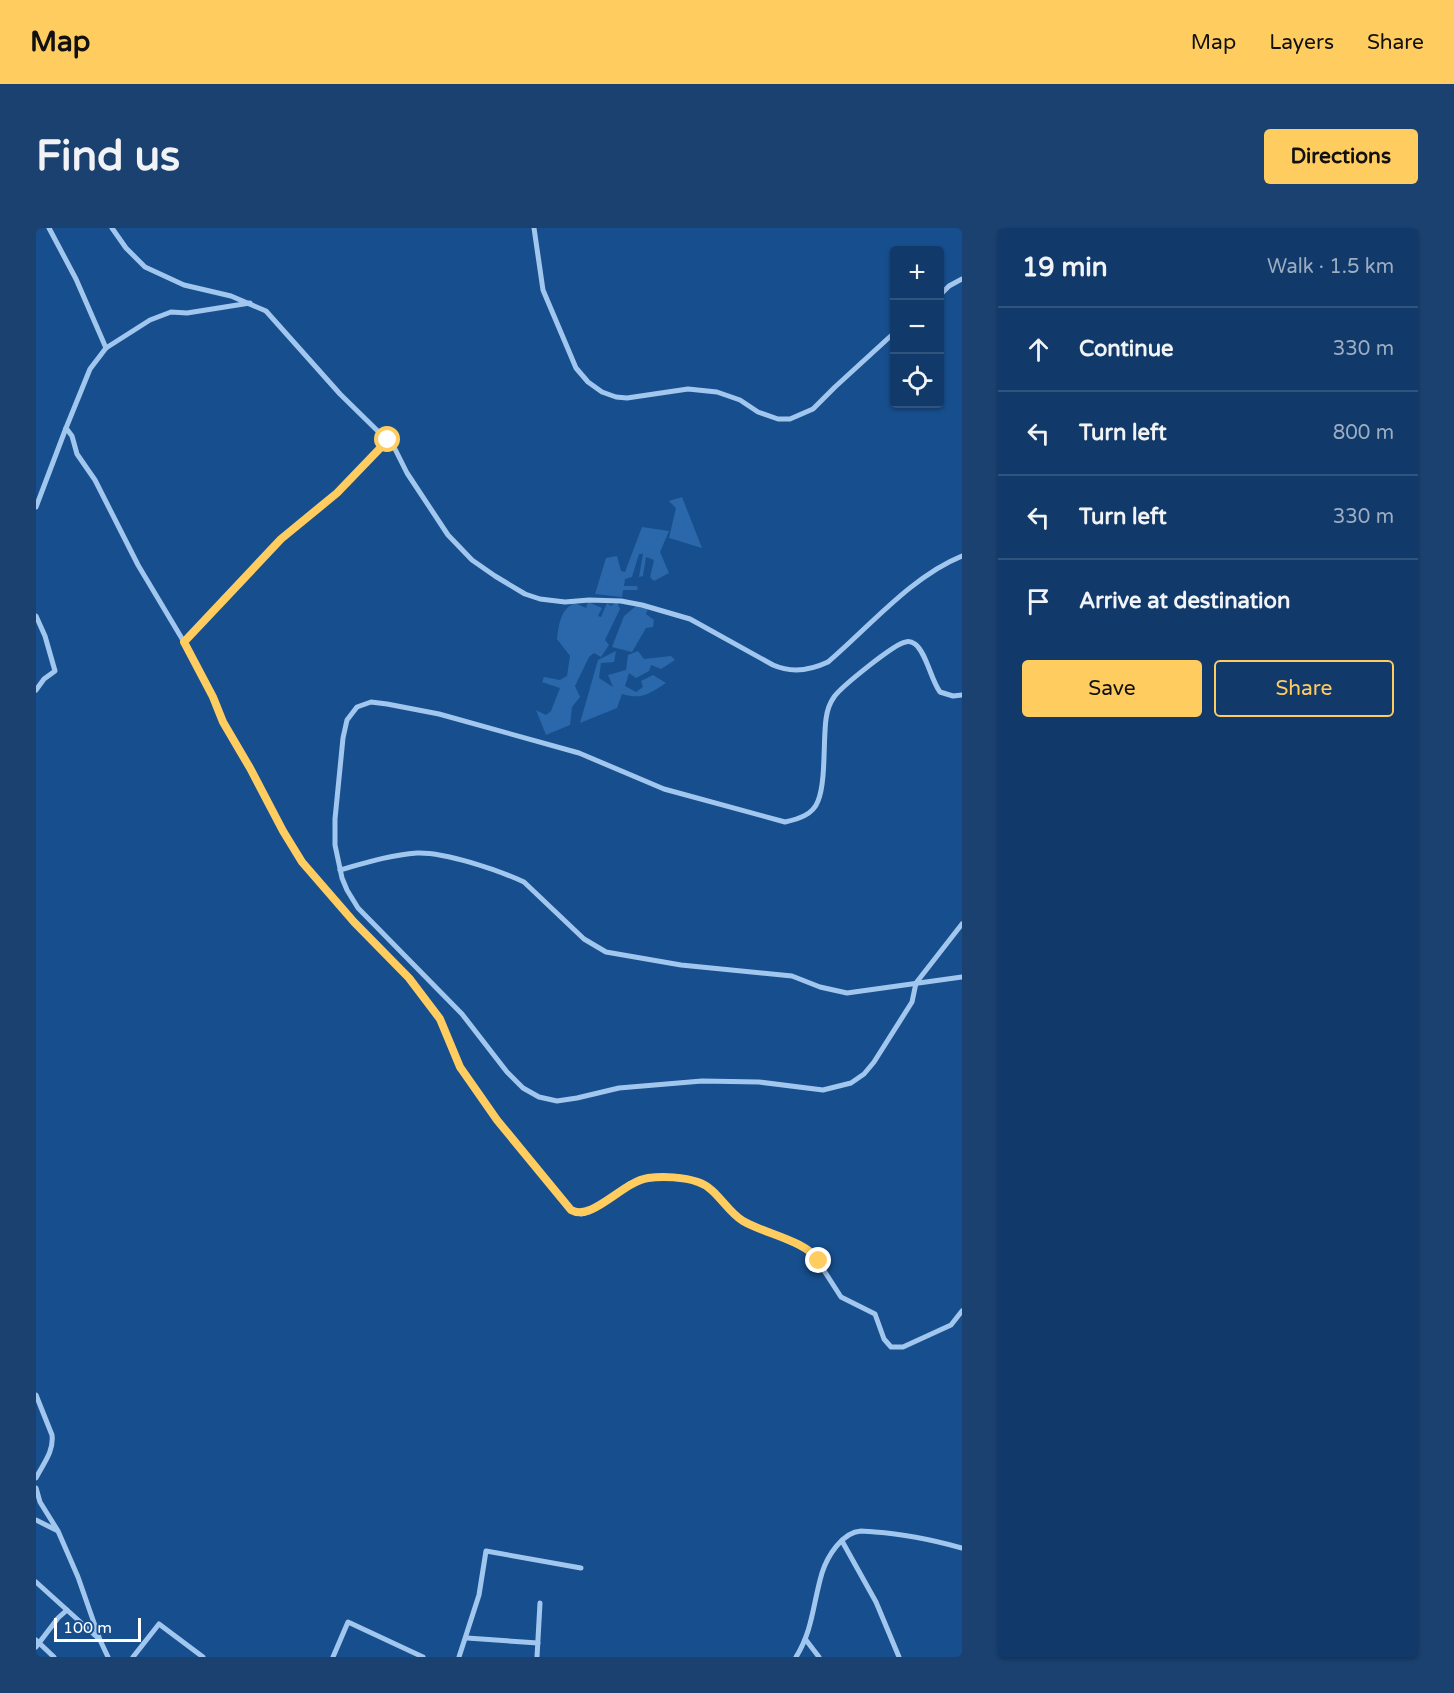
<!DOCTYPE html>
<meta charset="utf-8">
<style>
:root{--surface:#113a6a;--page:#1a4170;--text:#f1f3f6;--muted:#9cadc1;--line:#30547e;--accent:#ffcc60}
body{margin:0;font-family:"Varela Round",sans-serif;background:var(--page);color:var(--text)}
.controls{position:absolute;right:18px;top:18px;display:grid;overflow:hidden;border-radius:6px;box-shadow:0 2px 4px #0004}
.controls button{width:54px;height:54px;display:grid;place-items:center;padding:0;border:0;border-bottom:2px solid var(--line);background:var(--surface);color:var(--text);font:30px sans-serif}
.scale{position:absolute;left:18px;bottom:15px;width:87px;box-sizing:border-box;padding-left:6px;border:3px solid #fff;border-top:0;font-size:16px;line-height:21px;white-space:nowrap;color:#fff;-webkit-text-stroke:4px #174e8d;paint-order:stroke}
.stop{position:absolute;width:18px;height:18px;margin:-14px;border:4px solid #ffcc60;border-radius:50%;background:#fff}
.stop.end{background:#ffcc60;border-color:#fff;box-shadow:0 2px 6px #0008}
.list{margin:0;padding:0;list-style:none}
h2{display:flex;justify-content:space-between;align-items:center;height:78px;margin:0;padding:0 24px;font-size:26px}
h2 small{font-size:20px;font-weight:400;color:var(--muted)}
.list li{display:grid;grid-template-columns:39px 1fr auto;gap:18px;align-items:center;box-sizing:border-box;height:84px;padding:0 24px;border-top:2px solid var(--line)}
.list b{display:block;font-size:22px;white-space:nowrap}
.list em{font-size:20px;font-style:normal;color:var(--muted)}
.actions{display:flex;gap:12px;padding:18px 24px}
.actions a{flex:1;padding:14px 0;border:2px solid var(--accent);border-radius:6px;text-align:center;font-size:21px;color:var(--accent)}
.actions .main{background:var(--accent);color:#111}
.icon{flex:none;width:33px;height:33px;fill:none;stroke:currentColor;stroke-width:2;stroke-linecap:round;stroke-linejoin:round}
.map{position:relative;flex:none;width:926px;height:1429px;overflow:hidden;border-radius:6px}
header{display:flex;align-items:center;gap:36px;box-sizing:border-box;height:84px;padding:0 30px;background:var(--accent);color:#111}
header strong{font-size:28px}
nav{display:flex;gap:33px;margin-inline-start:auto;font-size:21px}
.intro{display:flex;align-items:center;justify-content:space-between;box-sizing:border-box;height:144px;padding:0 36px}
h1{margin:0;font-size:42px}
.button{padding:15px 27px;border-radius:6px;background:var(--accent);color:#111;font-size:21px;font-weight:700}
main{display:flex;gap:36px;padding:0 36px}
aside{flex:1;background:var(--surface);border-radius:6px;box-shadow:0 2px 4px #0004}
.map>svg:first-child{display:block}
</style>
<header>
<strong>Map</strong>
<nav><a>Map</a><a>Layers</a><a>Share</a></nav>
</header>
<div class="intro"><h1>Find us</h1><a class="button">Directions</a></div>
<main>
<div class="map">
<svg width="926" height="1429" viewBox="0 0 926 1429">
<rect width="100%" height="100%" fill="#174e8d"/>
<g fill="#2a68ab">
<path d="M646 269 666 320 633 310 640 280 633 273Z"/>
<path d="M606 299 633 303 624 324 633 345 618 353 614 349 618 332 610 329 607 348 603 349 607 326H603L596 349 589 351 588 358H601L602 362H587L586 369 559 366 570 330 581 328 585 343 589 344Z"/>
<path d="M552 374 566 380 562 388 565 389 571 375 575 378 581 374 584 381 569 412 573 417 565 429 558 425 553 429 539 458 544 469 536 479 534 497 510 507 500 482 510 487 515 483 524 460 506 454 508 449 524 452 531 448 534 428 521 411C523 397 524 381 539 375L550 380Z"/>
<path d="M600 378 612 380 610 386 618 392 617 399 610 400 596 424 576 419 588 388Z"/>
<path d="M580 423 578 434 565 435 563 450 577 459 572 447 590 442 592 427 602 423 608 431 635 428 639 432 625 441 615 437 613 443 600 450 593 445 589 458 600 464 607 459 605 453 617 447 630 455C613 466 605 472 586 466L581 480 544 495 562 432Z"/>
</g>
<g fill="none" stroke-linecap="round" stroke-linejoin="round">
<g stroke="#a2c7ef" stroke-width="5">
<path d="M13 0 40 51 70 120"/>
<path d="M76 0 90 20 109 39 148 57 195 68 230 83 304 166 358 219 371 245 412 307 436 332 459 348 489 366 504 371 529 374 553 372 585 373 606 377 654 391 737 437C755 445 775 442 792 434 833 399 876 348 926 328"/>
<path d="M498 0 507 62 540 140 552 154 566 164 580 169 591 170 652 161 681 164 704 172 722 184 742 191H754L777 181 799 159 858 105"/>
<path d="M904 67 913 58 926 51"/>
<path d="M214 75 151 85 135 84 114 92 70 120 54 141 30 200 36 208 41 226 59 252 102 337 148 414 177 469 187 494 214 540 247 603 266 634 318 695 373 750 404 791 424 839 461 892 535 982 545 986 553 984 593 956 613 950H644L661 953 672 959 701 990 776 1024 805 1069 839 1086 848 1111 855 1119H867L915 1097 926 1083"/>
<path d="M0 279 30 200"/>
<path d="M0 388 9 408 19 443 8 451 0 462"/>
<path d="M148 414 245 311 301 265 352 212"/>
<path d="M926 467 917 468 904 464C895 452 890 424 879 416 876 414 873 413 870 414 859 415 805 459 798 469 793 476 791 483 790 491 787 513 790 554 782 573 777 587 762 591 749 594L628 561 543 525 403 486 351 476 335 474 321 479 311 492 307 510 299 591V617L306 650 311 662 322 680 426 786 471 844 487 860 503 869 521 873 541 870 583 860 666 853 723 854 787 862 815 855 828 846 838 834 876 774 880 755 926 696"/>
<path d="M304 642C329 635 354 627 381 625 409 624 462 642 488 654L548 711 570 724 645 737 756 748 784 759 811 765 926 749"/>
<path d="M0 1167 16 1207C18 1224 7 1236 0 1250"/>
<path d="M0 1260 4 1274 22 1303 42 1349 64 1412 72 1429"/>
<path d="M0 1292 20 1302"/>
<path d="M806 1313 840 1374 863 1429"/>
<path d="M0 1354 31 1382"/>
<path d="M431 1410 502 1415"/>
<path d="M0 1412 18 1429"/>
<path d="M770 1412 783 1429"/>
<path d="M0 1419 22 1390 31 1382 62 1410"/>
<path d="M97 1429 123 1396 167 1429"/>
<path d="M297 1429 312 1394 387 1429"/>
<path d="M423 1429 443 1367 450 1323 545 1340"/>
<path d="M501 1429 504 1375"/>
<path d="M760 1429C777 1402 777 1375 786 1345 791 1329 806 1304 825 1303 830 1303 835 1304 839 1304 869 1306 897 1312 926 1320"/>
</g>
</g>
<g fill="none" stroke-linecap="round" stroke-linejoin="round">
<path stroke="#ffcc60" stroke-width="8" d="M352 212 301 265 245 311 148 414 177 469 187 494 214 540 247 603 266 634 318 694 373 750 404 791 424 839 461 892 535 982C556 994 586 954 612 950 627 948 648 949 662 954 681 960 690 983 707 993 729 1006 769 1012 783 1033"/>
</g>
</svg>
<div class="controls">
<button>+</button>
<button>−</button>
<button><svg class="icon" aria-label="locate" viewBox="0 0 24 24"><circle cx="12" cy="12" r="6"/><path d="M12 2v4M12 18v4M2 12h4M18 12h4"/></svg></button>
</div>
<div class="scale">100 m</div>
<div class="stop" style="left:352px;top:212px"></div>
<div class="stop end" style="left:783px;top:1033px"></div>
</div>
<aside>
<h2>19 min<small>Walk · 1.5 km</small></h2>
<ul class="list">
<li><svg class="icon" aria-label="ahead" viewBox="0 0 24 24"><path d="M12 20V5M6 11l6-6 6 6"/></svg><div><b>Continue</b></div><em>330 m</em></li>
<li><svg class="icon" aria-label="left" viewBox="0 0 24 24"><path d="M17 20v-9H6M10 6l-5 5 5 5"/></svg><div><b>Turn left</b></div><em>800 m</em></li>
<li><svg class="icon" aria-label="left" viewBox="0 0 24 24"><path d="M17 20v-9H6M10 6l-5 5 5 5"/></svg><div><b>Turn left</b></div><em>330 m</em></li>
<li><svg class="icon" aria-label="arrive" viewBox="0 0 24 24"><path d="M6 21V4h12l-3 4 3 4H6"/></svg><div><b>Arrive at destination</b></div></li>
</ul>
<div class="actions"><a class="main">Save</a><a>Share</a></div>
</aside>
</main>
